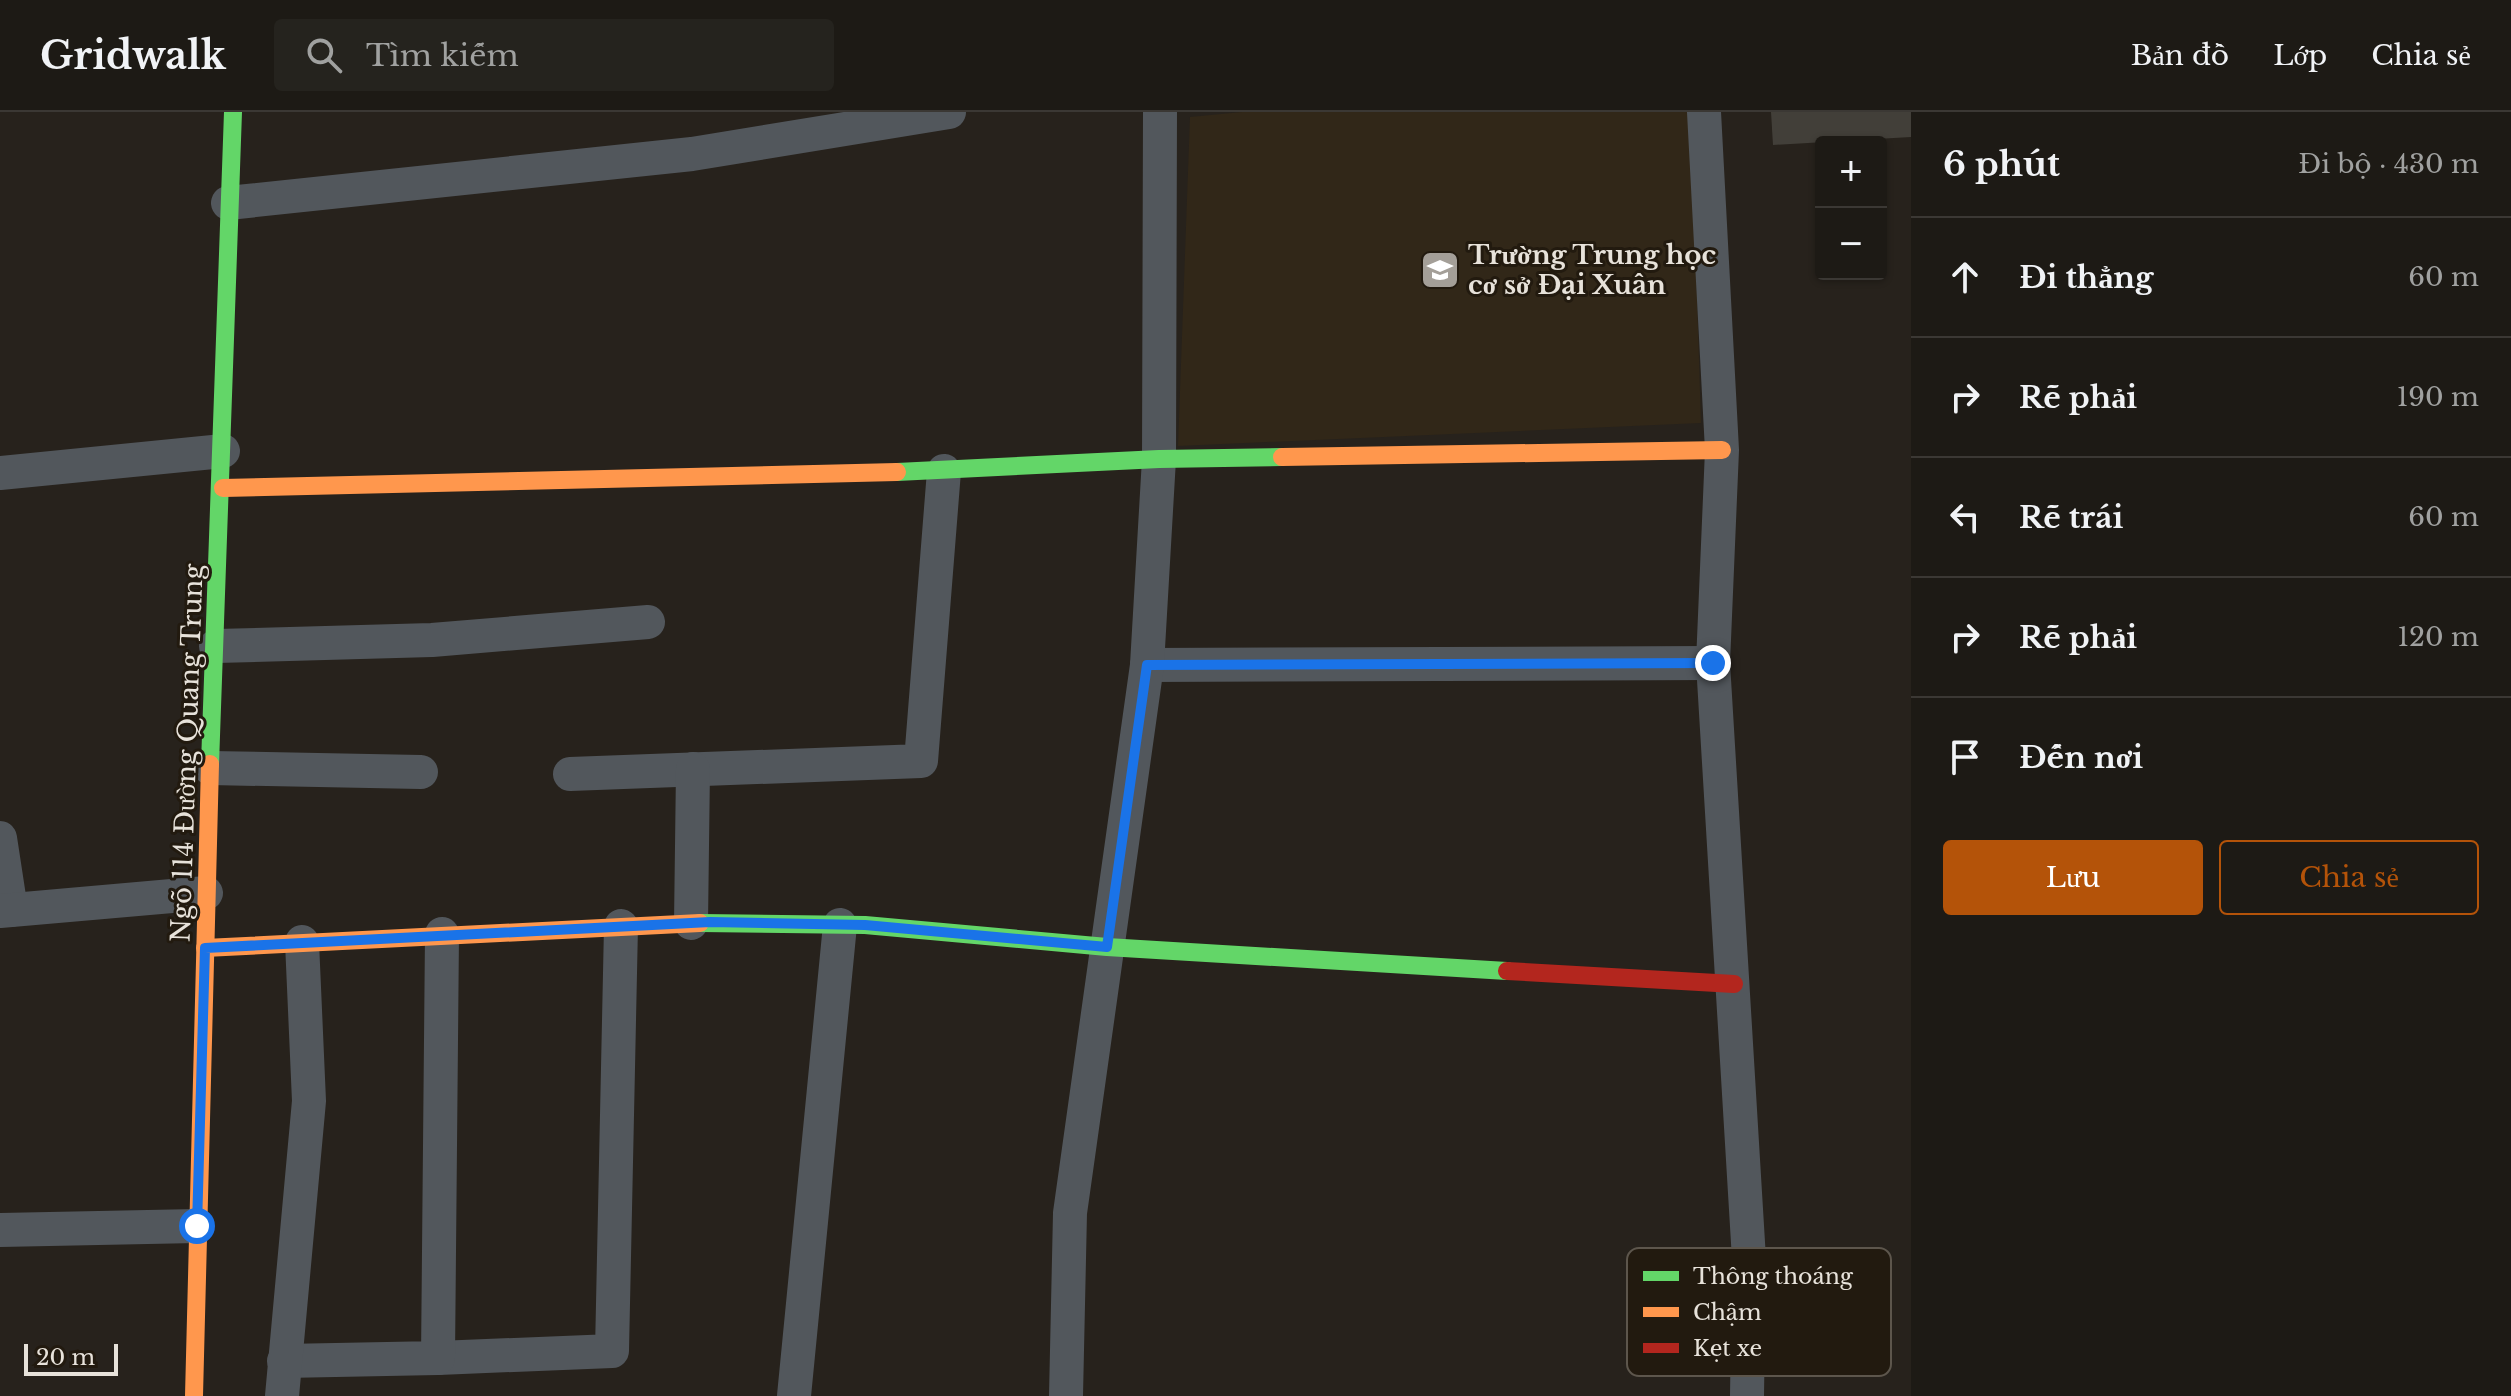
<!DOCTYPE html>
<html lang="vi">
<meta charset="utf-8">
<style>
:root{--surface:#1d1a15;--page:#25231e;--text:#f1f3f6;--muted:#a0a1a0;--line:#3b3834;--accent:#b45309}
body{margin:0;font-family:"Libre Baskerville",serif;background:var(--page);color:var(--text)}
.controls{position:absolute;right:24px;top:24px;display:grid;overflow:hidden;border-radius:8px;box-shadow:0 2px 6px #0004}
.controls button{width:72px;height:72px;display:grid;place-items:center;padding:0;border:0;border-bottom:2px solid var(--line);background:var(--surface);color:var(--text);font:40px sans-serif}
.scale{position:absolute;left:24px;bottom:20px;width:94px;box-sizing:border-box;padding-left:8px;border:4px solid #e7e2da;border-top:0;font-size:22px;line-height:28px;white-space:nowrap;color:#e7e2da;-webkit-text-stroke:6px #221a0f;paint-order:stroke}
.stop{position:absolute;width:24px;height:24px;margin:-18px;border:6px solid #1a73e8;border-radius:50%;background:#fff}
.stop.end{background:#1a73e8;border-color:#fff;box-shadow:0 2px 8px #0008}
.list{margin:0;padding:0;list-style:none}
h2{display:flex;justify-content:space-between;align-items:center;height:104px;margin:0;padding:0 32px;font-size:34px}
h2 small{font-size:26px;font-weight:400;color:var(--muted)}
.list li{display:grid;grid-template-columns:52px 1fr auto;gap:24px;align-items:center;box-sizing:border-box;height:120px;padding:0 32px;border-top:2px solid var(--line)}
.list b{display:block;font-size:30px;white-space:nowrap}
.list em{font-size:26px;font-style:normal;color:var(--muted)}
.actions{display:flex;gap:16px;padding:24px 32px}
.actions a{flex:1;padding:18px 0;border:2px solid var(--accent);border-radius:8px;text-align:center;font-size:28px;color:var(--accent)}
.actions .main{background:var(--accent);color:#fff}
.icon{flex:none;width:44px;height:44px;fill:none;stroke:currentColor;stroke-width:2;stroke-linecap:round;stroke-linejoin:round}
.map{position:relative;flex:none;width:1911px;height:1284px;overflow:hidden}
header{display:flex;align-items:center;gap:48px;box-sizing:border-box;height:112px;padding:0 40px;background:var(--surface);border-bottom:2px solid var(--line)}
header strong{font-size:38px}
nav{display:flex;gap:44px;margin-inline-start:auto;font-size:28px}
.search{width:560px;height:72px;background:var(--page);display:flex;align-items:center;gap:20px;box-sizing:border-box;padding:0 28px;border-radius:8px;color:var(--muted);font-size:30px}
main{display:flex}
aside{flex:1;background:var(--surface)}
.map>svg:first-child{display:block}
</style>
<header>
<strong>Gridwalk</strong>
<div class="search"><svg class="icon" aria-label="search" viewBox="0 0 24 24"><circle cx="10" cy="10" r="6"/><path d="M15 15l6 6"/></svg>Tìm kiếm</div>
<nav><a>Bản đồ</a><a>Lớp</a><a>Chia sẻ</a></nav>
</header>
<main>
<div class="map">
<svg width="1911" height="1284" viewBox="0 0 1911 1284">
<rect width="100%" height="100%" fill="#27221c"/>
<path fill="#312718" d="M1242 0H1691L1701 311 1178 334 1190 5Z"/>
<path fill="#423f39" d="M1771 0H1911V25L1773 33Z"/>
<g fill="none" stroke-linecap="round" stroke-linejoin="round">
<g stroke="#52575c" stroke-width="34">
<path d="M1704 0 1722 338 1713 551 1749 1147 1747 1284"/>
<path d="M228 91 692 42 949 0"/>
<path d="M0 361 223 339"/>
<path d="M216 534 432 528 648 510"/>
<path d="M1147 553 1713 551"/>
<path d="M210 656 421 660"/>
<path d="M570 662 921 649 944 359"/>
<path d="M0 726 11 798"/>
<path d="M0 799 206 781"/>
<path d="M691 811 693 657"/>
<path d="M0 1118 197 1114"/>
<path d="M438 1246 612 1239 621 814"/>
<path d="M284 1249 438 1246 442 822"/>
<path d="M282 1284 309 989 302 830"/>
<path d="M794 1284 840 813"/>
<path d="M1066 1284 1070 1101 1147 553 1159 347 1160 0"/>
</g>
<g stroke="#63d668" stroke-width="18">
<path d="M897 360 1159 347 1282 345"/>
<path d="M210 652 233 0"/>
<path d="M700 811 865 813 1107 835 1507 859"/>
</g>
<g stroke="#ff974d" stroke-width="18">
<path d="M1282 345 1722 338"/>
<path d="M223 376 897 360"/>
<path d="M205 836 700 811"/>
<path d="M194 1284 210 652"/>
</g>
<path stroke="#b3261e" stroke-width="18" d="M1507 859 1734 872"/>
</g>
<g fill="none" stroke-linecap="round" stroke-linejoin="round">
<path stroke="#1a73e8" stroke-width="10" d="M197 1114 205 836 710 810 865 813 1107 835 1147 553 1713 551"/>
</g>
<defs>
<g id="school-square" transform="scale(2)"><rect x="-9" y="-9" width="18" height="18" rx="4" fill="#a49f98" stroke="#221a0f"/><path d="M0-5L7-2L0 1L-7-2ZM-4 1L0 2.5L4 1V4Q0 6-4 4Z" fill="#fff"/></g>
</defs>
<g fill-rule="evenodd">
<use href="#school-square" x="1440" y="158"/>
</g>
<g text-anchor="middle" dominant-baseline="central" stroke-width="6" stroke-linejoin="round" paint-order="stroke">
<g font-size="26" font-weight="bold" fill="#e7e2da" stroke="#221a0f" text-anchor="start">
<text x="1468" y="143">Trường Trung học<tspan x="1468" dy="30">cơ sở Đại Xuân</tspan></text>
</g>
<g font-size="26" fill="#e7e2da" stroke="#221a0f">
<text transform="translate(187 641) rotate(-88)">Ngõ 114 Đường Quang Trung</text>
</g>
</g>
<rect x="1627" y="1136" width="264" height="128" rx="12" fill="#221a0f" stroke="#5d564c" stroke-width="2"/>
<rect x="1643" y="1159" width="36" height="10" fill="#63d668"/>
<rect x="1643" y="1195" width="36" height="10" fill="#ff974d"/>
<rect x="1643" y="1231" width="36" height="10" fill="#b3261e"/>
<g font-size="22" fill="#e7e2da">
<text x="1693" y="1172">Thông thoáng</text>
<text x="1693" y="1208">Chậm</text>
<text x="1693" y="1244">Kẹt xe</text>
</g>
</svg>
<div class="controls">
<button>+</button>
<button>−</button>
</div>
<div class="scale">20 m</div>
<div class="stop" style="left:197px;top:1114px"></div>
<div class="stop end" style="left:1713px;top:551px"></div>
</div>
<aside>
<h2>6 phút<small>Đi bộ · 430 m</small></h2>
<ul class="list">
<li><svg class="icon" aria-label="ahead" viewBox="0 0 24 24"><path d="M12 20V5M6 11l6-6 6 6"/></svg><div><b>Đi thẳng</b></div><em>60 m</em></li>
<li><svg class="icon" aria-label="right" viewBox="0 0 24 24"><path d="M7 20v-9h11M14 6l5 5-5 5"/></svg><div><b>Rẽ phải</b></div><em>190 m</em></li>
<li><svg class="icon" aria-label="left" viewBox="0 0 24 24"><path d="M17 20v-9H6M10 6l-5 5 5 5"/></svg><div><b>Rẽ trái</b></div><em>60 m</em></li>
<li><svg class="icon" aria-label="right" viewBox="0 0 24 24"><path d="M7 20v-9h11M14 6l5 5-5 5"/></svg><div><b>Rẽ phải</b></div><em>120 m</em></li>
<li><svg class="icon" aria-label="arrive" viewBox="0 0 24 24"><path d="M6 21V4h12l-3 4 3 4H6"/></svg><div><b>Đến nơi</b></div></li>
</ul>
<div class="actions"><a class="main">Lưu</a><a>Chia sẻ</a></div>
</aside>
</main>
